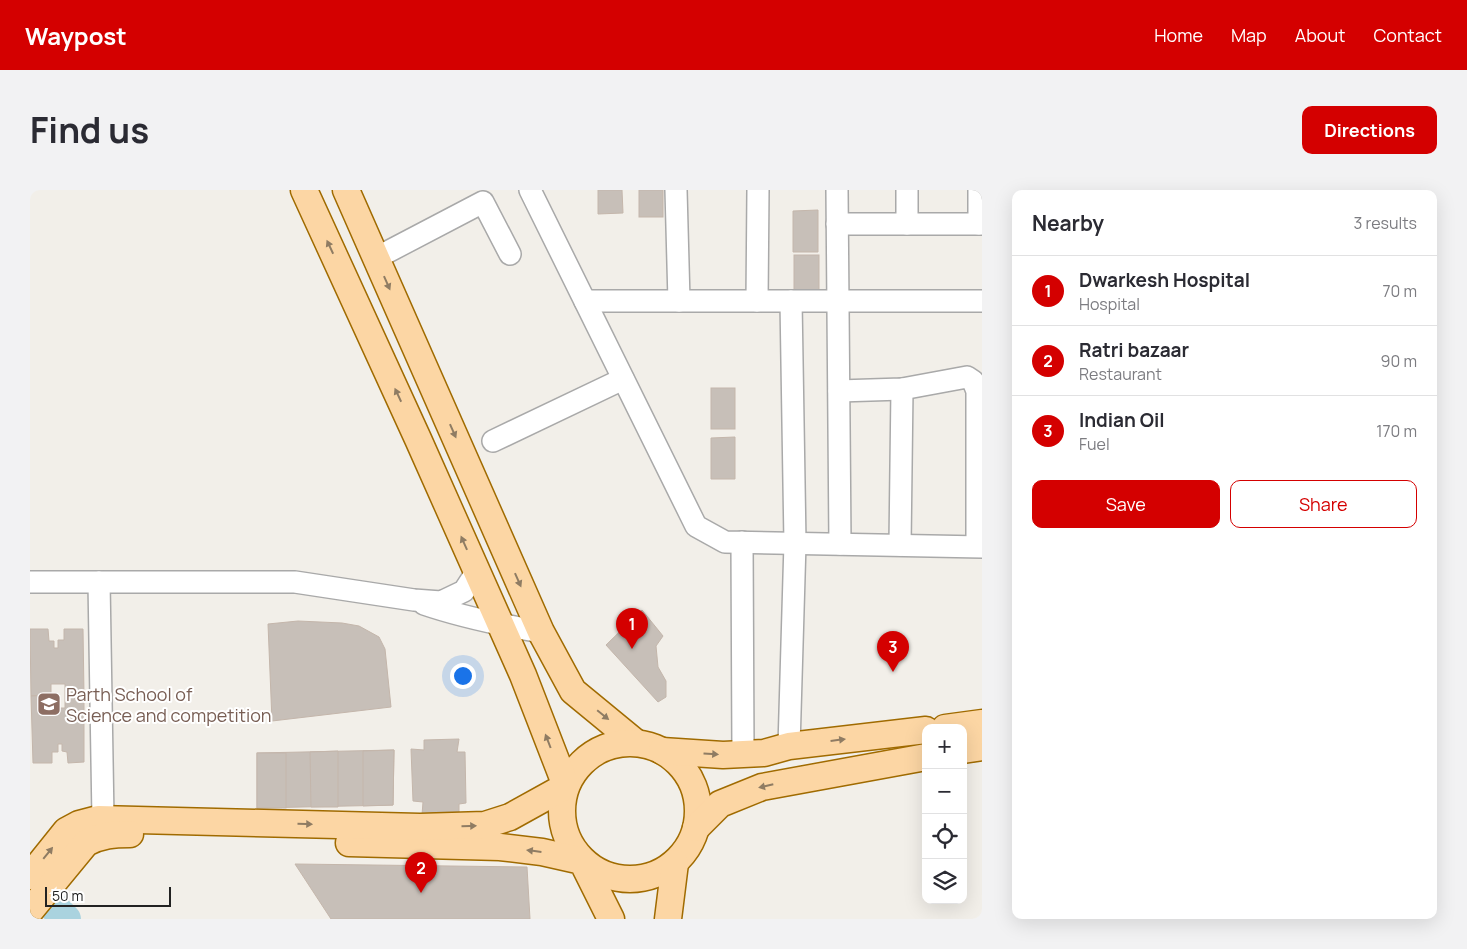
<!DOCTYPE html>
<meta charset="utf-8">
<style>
:root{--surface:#fff;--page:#f2f2f3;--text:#2b2b33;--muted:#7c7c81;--line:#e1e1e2;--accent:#d40000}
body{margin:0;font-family:Manrope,sans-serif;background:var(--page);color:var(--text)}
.controls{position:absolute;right:15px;bottom:15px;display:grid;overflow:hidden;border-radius:10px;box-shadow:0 5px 20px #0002}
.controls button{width:45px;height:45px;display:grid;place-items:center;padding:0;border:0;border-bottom:1px solid var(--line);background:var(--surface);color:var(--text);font:25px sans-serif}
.scale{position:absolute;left:15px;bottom:12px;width:126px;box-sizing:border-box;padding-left:5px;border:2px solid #222;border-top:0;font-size:14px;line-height:18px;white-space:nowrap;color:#222;-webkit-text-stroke:4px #fff;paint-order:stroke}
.you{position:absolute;left:432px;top:485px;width:18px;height:18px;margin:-12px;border:4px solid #fff;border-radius:50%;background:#1a73e8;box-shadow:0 0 0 8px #1a73e833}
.badge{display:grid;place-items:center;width:32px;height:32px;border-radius:50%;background:var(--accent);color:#fff;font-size:16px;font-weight:700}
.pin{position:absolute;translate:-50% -41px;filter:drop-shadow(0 1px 2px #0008)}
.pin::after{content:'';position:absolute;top:26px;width:18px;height:15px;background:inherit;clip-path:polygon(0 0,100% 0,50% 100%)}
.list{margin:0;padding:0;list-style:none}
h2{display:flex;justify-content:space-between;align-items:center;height:65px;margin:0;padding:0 20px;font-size:21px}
h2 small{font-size:16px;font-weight:400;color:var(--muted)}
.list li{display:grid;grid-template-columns:32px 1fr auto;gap:15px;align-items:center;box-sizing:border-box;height:70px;padding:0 20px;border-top:1px solid var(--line)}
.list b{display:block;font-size:19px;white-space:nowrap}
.list p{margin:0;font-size:16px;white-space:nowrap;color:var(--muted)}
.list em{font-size:16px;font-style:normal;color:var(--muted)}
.actions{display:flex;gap:10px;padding:15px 20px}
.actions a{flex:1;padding:11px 0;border:1px solid var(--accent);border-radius:10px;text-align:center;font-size:18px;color:var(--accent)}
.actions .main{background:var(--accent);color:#fff}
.icon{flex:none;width:28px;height:28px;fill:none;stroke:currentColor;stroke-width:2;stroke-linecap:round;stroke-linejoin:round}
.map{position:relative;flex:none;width:952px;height:729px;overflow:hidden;border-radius:10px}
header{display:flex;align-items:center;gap:30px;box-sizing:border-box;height:70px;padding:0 25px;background:var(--accent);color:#fff}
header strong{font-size:24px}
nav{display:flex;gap:28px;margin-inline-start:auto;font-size:18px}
.intro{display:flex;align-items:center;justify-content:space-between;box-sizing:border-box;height:120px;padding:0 30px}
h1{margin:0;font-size:35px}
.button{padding:12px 22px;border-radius:10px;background:var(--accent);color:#fff;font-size:18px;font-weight:700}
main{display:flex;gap:30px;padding:0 30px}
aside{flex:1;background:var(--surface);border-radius:10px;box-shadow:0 5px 20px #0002}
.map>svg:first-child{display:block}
</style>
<header>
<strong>Waypost</strong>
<nav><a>Home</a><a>Map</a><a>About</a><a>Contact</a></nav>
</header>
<div class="intro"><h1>Find us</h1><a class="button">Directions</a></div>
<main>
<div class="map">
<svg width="952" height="729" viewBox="0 0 952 729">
<rect width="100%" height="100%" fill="#f2efe9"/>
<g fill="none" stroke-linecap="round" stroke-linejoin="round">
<path stroke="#aad3df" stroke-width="30" d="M0 693 36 729"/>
</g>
<g fill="#c7bfb8" stroke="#c4b6ab">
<path d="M568 0H592L593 23 568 24Z"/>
<rect x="609" y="0" width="24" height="27"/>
<path d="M788 20V62H763V21Z"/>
<rect x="764" y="65" width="25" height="41"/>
<rect x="681" y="198" width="24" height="41"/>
<path d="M705 247V289H681V248Z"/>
<path d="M612 420 633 446 626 456 628 477 636 491V507L628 512 576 455Z"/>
<path d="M268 431 312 433 329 436 349 447 355 459 361 517 242 531 238 434Z"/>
<path d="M0 439H18L19 451H24V458H28V450H34V439H53L54 505H35V494H21V505L1 506Z"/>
<path d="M21 505V518H35V505H54V572L38 573 37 562 32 561V554H28V562H22V573H3L1 506Z"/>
<path d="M429 549 427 562H435L436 613 429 614V624L392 625 393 612 383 611 381 559 394 560V550Z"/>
<path d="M364 560 363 615 227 618V563Z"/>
<path d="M364 560 363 615 333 616V561Z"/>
<path d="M308 561V617H281L280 562Z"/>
<rect x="227" y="563" width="29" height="55"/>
<path d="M265 674 497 677 500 729H301Z"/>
</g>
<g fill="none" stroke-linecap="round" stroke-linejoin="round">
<g stroke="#a9a9a9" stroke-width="24">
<g id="minor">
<path d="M500 0 666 336 695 352 952 357"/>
<path d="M646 0 649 111"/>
<path d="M807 0 810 354"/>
<path d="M949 0V34"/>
<path d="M807 34H952"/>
<path d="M877 34V0"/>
<path d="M346 68 453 12 480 64"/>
<path d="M555 111H952"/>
<path d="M727 111 728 0"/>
<path d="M809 201 872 199 937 187 943 191 947 201V356"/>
<path d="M463 251 593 189"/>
<path d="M712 352 713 564"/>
<path d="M870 355 872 199"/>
<path d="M0 392H265L384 410 411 412 434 401 447 381"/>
<path d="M69 392 73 629"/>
<path d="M394 414C432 427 471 435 511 442"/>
<path d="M759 556 765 353 761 111"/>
</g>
</g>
<g stroke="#a06b00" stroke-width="29">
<g id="major">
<path d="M316 0 511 442 543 501 605 552"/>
<path d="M915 538 952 533"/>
<circle cx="600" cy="621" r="68"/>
<path d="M933 560 952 557"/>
<path d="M632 561 693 565 734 563 759 556 896 540"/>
<path d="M666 638 690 614 732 597 896 567"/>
<path d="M319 653 470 657 512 662 552 671 581 729"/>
<path d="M0 686 36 641 49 634 68 629 390 637 455 635 480 627 536 596 493 485 388 249 274 0"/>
<path d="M0 721 56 653C71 645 84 644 100 644"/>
<path d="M638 729 645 673"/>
</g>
</g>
<use href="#minor" stroke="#fff" stroke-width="21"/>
<use href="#major" stroke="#fcd6a4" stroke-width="26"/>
</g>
<defs><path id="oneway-solid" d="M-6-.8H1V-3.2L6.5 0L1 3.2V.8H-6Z" transform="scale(1.25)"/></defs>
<g fill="#8f7c63">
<use href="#oneway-solid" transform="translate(300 57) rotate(-115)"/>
<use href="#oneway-solid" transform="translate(357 93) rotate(66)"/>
<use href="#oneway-solid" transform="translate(368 205) rotate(-115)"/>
<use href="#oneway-solid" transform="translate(423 241) rotate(66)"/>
<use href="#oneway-solid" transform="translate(434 353) rotate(-114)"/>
<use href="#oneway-solid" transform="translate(488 390) rotate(66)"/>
<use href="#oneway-solid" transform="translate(573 525) rotate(39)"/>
<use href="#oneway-solid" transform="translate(808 550) rotate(-7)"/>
<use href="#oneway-solid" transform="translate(518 551) rotate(-111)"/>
<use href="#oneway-solid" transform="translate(681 564) rotate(4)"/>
<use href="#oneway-solid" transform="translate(736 596) rotate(167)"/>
<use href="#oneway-solid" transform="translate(275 634) rotate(1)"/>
<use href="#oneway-solid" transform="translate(439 636) rotate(-2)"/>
<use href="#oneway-solid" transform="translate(504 661) rotate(-173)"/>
<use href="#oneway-solid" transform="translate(18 663) rotate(-51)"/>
</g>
<defs>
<g id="school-square" transform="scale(1.25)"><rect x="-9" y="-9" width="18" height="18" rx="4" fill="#8d6e63" stroke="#fff"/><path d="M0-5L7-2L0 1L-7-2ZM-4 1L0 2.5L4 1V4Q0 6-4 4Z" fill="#fff"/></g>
</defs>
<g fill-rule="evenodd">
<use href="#school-square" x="19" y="514"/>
</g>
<g text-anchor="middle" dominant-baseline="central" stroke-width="4" stroke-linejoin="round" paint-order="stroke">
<g font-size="18" fill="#785e54" stroke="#fff" text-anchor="start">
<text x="36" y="504">Parth School of<tspan x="36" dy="21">Science and competition</tspan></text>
</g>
</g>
</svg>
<div class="controls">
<button>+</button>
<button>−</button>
<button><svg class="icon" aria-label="locate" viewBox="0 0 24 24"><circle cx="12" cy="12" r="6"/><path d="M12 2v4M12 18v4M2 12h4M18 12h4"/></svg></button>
<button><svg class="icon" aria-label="layers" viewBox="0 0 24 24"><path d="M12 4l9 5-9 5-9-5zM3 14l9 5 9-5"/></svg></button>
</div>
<div class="scale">50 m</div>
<div class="you"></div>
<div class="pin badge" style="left:602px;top:459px">1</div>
<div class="pin badge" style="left:391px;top:703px">2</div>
<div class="pin badge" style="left:863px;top:482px">3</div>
</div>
<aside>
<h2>Nearby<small>3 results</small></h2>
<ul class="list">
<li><span class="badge">1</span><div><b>Dwarkesh Hospital</b><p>Hospital</p></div><em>70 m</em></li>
<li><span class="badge">2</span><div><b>Ratri bazaar</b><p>Restaurant</p></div><em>90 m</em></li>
<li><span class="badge">3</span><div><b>Indian Oil</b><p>Fuel</p></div><em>170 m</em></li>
</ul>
<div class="actions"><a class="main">Save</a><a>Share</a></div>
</aside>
</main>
